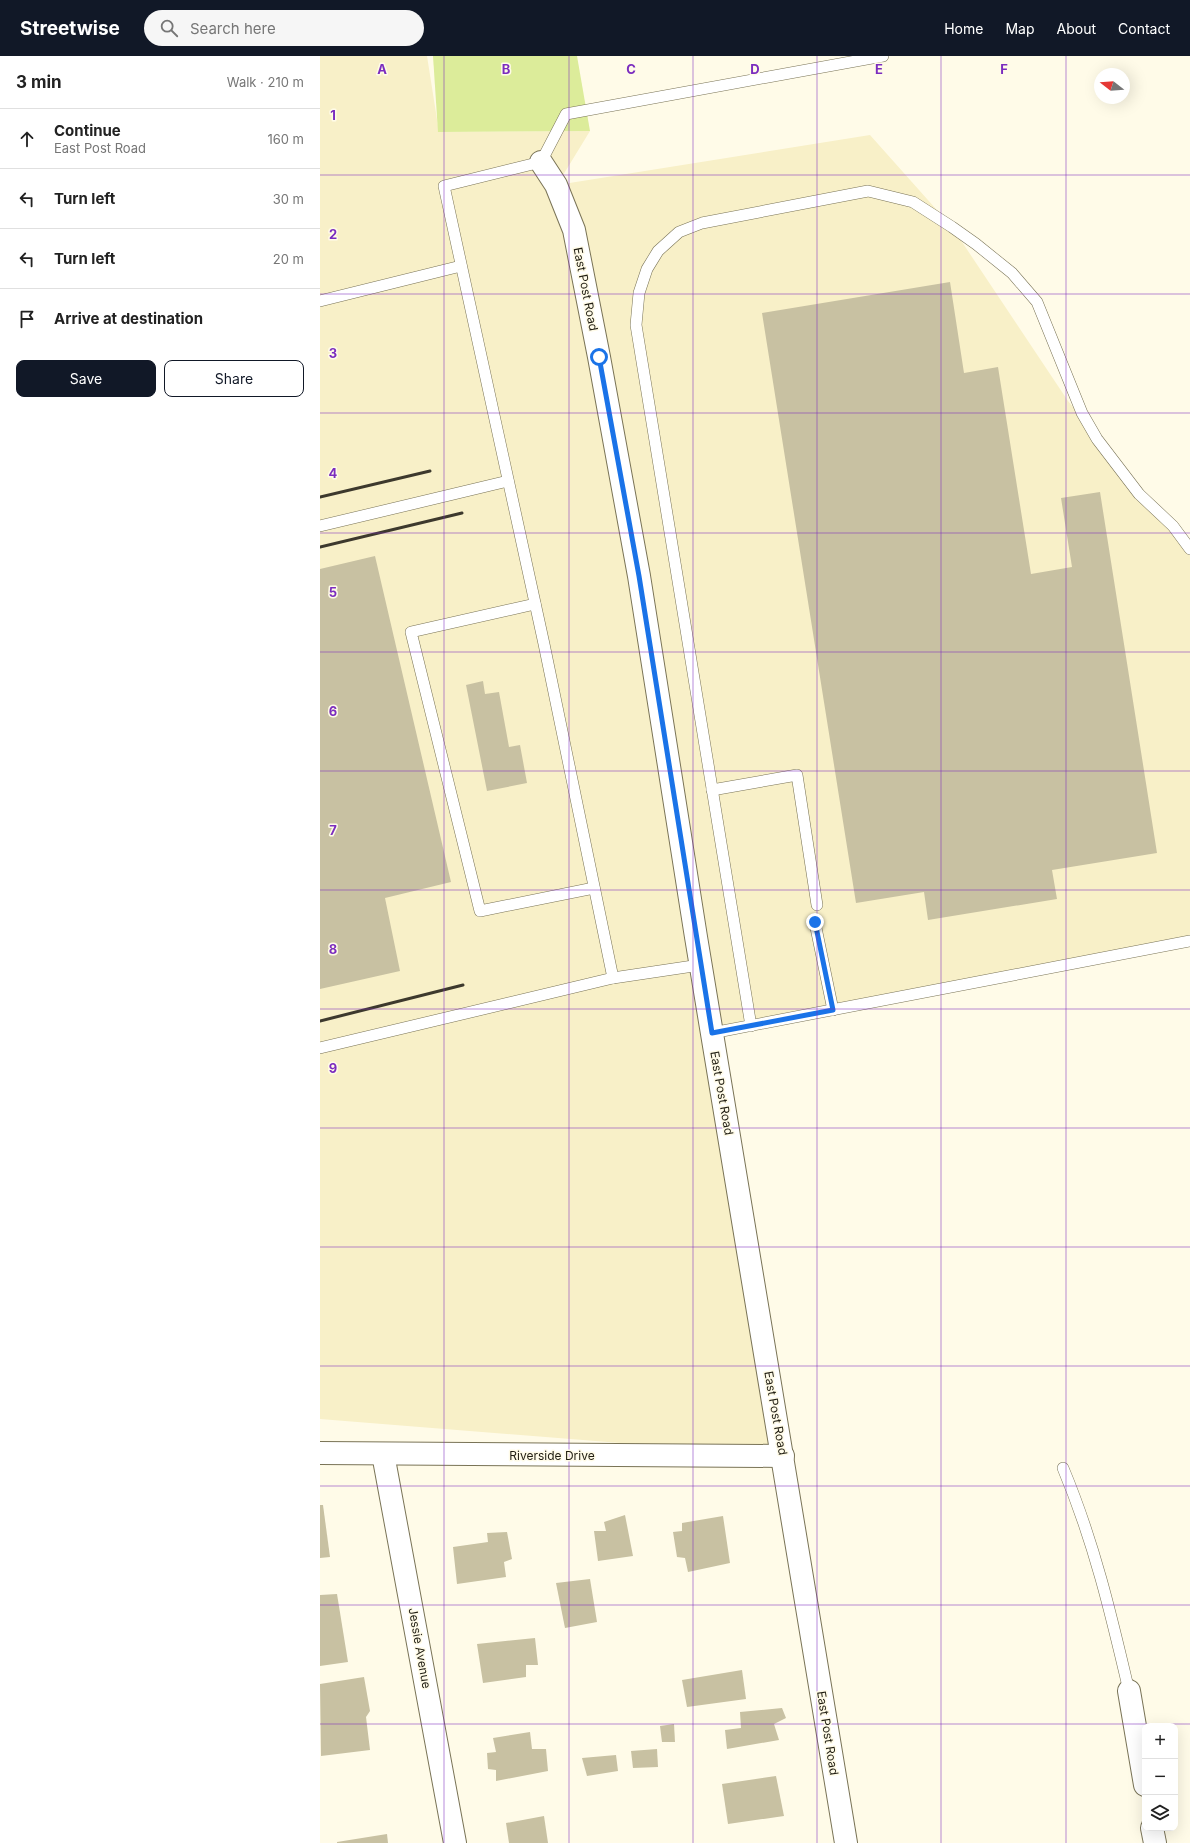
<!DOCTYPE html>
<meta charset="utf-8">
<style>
:root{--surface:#fff;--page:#f6f6f6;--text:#222;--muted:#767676;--line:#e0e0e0;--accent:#111827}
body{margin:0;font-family:Inter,sans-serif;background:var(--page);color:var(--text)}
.controls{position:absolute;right:12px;bottom:12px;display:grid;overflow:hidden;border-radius:8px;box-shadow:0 4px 16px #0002}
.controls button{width:36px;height:36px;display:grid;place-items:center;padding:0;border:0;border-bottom:1px solid var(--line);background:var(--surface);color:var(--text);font:20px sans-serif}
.compass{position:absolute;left:774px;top:12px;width:36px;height:36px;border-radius:50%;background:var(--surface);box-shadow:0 4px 16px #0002;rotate:287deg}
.stop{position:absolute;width:12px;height:12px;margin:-9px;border:3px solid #1a73e8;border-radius:50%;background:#fff}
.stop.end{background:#1a73e8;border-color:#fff;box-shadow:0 1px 4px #0008}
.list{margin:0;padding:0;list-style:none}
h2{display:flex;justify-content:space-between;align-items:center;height:52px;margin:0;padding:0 16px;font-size:17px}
h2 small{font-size:13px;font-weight:400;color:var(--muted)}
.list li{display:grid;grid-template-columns:26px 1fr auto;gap:12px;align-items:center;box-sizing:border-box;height:60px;padding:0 16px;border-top:1px solid var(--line)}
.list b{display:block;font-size:15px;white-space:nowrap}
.list p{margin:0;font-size:13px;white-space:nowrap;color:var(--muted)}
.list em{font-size:13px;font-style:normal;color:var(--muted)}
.actions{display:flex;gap:8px;padding:12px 16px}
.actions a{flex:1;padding:9px 0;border:1px solid var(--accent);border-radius:8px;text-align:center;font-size:14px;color:var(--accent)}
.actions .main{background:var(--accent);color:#fff}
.icon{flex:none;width:22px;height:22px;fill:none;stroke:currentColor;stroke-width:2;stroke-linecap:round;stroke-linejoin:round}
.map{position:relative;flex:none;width:870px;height:1787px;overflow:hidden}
header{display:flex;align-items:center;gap:24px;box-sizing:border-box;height:56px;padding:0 20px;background:var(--accent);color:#fff}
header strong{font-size:19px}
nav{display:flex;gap:22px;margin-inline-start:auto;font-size:14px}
.search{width:280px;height:36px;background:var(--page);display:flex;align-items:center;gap:10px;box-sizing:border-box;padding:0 14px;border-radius:22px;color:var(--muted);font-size:15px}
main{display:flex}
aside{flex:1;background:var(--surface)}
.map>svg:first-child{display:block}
</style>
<header>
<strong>Streetwise</strong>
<div class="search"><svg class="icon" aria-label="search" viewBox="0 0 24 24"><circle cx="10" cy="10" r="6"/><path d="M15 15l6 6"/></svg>Search here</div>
<nav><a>Home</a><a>Map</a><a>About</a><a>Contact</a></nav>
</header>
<main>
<aside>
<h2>3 min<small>Walk · 210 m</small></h2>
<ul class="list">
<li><svg class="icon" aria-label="ahead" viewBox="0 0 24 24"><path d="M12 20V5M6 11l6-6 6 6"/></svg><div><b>Continue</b><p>East Post Road</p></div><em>160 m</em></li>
<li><svg class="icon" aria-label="left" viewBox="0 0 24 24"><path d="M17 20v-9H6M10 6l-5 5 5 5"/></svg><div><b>Turn left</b></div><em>30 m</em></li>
<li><svg class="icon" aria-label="left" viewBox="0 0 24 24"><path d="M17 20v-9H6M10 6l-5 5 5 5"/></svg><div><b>Turn left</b></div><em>20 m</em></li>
<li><svg class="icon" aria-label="arrive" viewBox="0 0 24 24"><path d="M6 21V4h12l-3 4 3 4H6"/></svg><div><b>Arrive at destination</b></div></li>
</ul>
<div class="actions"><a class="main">Save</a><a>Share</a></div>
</aside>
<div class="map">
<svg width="870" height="1787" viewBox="0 0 870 1787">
<rect width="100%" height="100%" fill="#fffbe8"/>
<path fill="#f8f0c8" d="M0 0H107L119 76 270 75 237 129 550 79 632 171 748 345 870 494V885L392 977 463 1400 0 1363Z"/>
<path fill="#dcec9a" d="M113 0H257L270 75 118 76Z"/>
<g fill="#c8c1a2">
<path d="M630 226 644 317 678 311 711 518 752 511 741 442 780 436 837 797 732 814 737 843 608 864 604 836 536 847 442 257Z"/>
<path d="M55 500 131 826 65 842 80 915 0 933V513Z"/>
<path d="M163 625 165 638 179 636 189 691 200 689 207 727 167 735 146 629Z"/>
<path d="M0 1449H3L10 1501 0 1502Z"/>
<path d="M305 1459 313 1500 278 1505 274 1475H286L284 1466Z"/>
<path d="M403 1460 410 1507 368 1516 365 1502 357 1501 353 1476 362 1475V1467Z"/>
<path d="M187 1476 192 1503 184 1506 186 1521 137 1528 133 1491 168 1486 167 1477Z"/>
<path d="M270 1523 277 1566 245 1572 236 1527Z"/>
<path d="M17 1538 28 1606 0 1610V1539Z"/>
<path d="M215 1582 218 1609H206V1621L163 1627 157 1588Z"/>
<path d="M422 1614 426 1643 367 1651 362 1624Z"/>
<path d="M44 1621 50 1655 46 1661 50 1694 1 1700 0 1628Z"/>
<path d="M462 1652 466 1662 454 1668 459 1684 407 1693 405 1674 421 1672 420 1656Z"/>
<path d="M354 1668 355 1686H342L340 1670Z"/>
<path d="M210 1676 212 1693H226L228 1715 176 1725V1714L168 1713 167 1697 176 1696 173 1682Z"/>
<path d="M337 1693 338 1711 313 1712 311 1695Z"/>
<path d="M296 1699 298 1715 267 1720 262 1702Z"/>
<path d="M456 1720 464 1760 408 1768 402 1728Z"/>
<path d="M224 1760 228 1787H189L186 1767Z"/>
<path d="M67 1778 68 1787H17V1786Z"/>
</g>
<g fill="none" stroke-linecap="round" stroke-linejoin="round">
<g stroke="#797356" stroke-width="12">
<g id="lane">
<path d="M0 245 141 210"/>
<path d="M0 470 188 425"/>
<path d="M215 548 91 576 160 855 274 832"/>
<path d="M392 734 477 719 497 849"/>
<path d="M495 867 513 954"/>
<path d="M380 909 293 922 224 588 124 130 221 106 246 58 563 0"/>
<path d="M431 970 316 269 319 237 327 213 338 195 359 176 382 167 548 135 593 146 632 171 656 188 692 217 717 246 762 357 777 383 819 438 853 470 870 493"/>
<path d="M392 977 870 885"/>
<path d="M0 992 293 922"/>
<path d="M743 1412C774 1486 791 1558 809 1635"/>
</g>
</g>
<g stroke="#797356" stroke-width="24">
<g id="street">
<path d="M221 106 236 129 254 174 279 301 319 520 376 881 526 1787"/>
<path d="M0 1397 463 1400"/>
<path d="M63 1398 135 1787"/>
<path d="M809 1635 825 1729"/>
<path d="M832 1772 835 1787"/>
</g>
</g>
<use href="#lane" stroke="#fff" stroke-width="11"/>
<use href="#street" stroke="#fff" stroke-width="22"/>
<g stroke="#3d392d" stroke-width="3">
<path d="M0 441 110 415"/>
<path d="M0 491 142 457"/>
<path d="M0 965 143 929"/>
</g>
</g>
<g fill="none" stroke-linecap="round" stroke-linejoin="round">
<path stroke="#1a73e8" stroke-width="5" d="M279 301 319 520 392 977 513 954 495 866"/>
</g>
<path fill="none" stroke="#7b2cbf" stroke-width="1" stroke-opacity="0.55" d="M124 0V1787M249 0V1787M373 0V1787M497 0V1787M621 0V1787M746 0V1787M0 119H870M0 238H870M0 357H870M0 477H870M0 596H870M0 715H870M0 834H870M0 953H870M0 1072H870M0 1191H870M0 1310H870M0 1430H870M0 1549H870M0 1668H870"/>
<g text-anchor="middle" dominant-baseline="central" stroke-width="3" stroke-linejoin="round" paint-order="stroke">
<g font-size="12" fill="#201d12" stroke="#fffbe8">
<text transform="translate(266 233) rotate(79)">East Post Road</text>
<text transform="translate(402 1037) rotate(80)">East Post Road</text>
<text transform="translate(456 1357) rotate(80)">East Post Road</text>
<text x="232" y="1399">Riverside Drive</text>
<text transform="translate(100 1592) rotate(80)">Jessie Avenue</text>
<text transform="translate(508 1677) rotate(81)">East Post Road</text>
</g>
</g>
<g font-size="13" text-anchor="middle" font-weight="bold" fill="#7b2cbf" stroke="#fffbe8" stroke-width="3" stroke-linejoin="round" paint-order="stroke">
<text x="62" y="18">A</text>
<text x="186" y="18">B</text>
<text x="311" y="18">C</text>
<text x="435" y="18">D</text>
<text x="559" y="18">E</text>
<text x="684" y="18">F</text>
<text x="13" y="64">1</text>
<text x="13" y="183">2</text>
<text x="13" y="302">3</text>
<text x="13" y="422">4</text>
<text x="13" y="541">5</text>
<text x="13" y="660">6</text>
<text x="13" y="779">7</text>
<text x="13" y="898">8</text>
<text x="13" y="1017">9</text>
</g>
</svg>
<div class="controls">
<button>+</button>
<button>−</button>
<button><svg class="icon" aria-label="layers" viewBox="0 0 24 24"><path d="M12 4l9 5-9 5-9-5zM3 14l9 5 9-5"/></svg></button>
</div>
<svg class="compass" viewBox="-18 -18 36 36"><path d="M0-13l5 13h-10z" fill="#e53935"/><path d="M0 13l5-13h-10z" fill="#767676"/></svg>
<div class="stop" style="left:279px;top:301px"></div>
<div class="stop end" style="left:495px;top:866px"></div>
</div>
</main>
